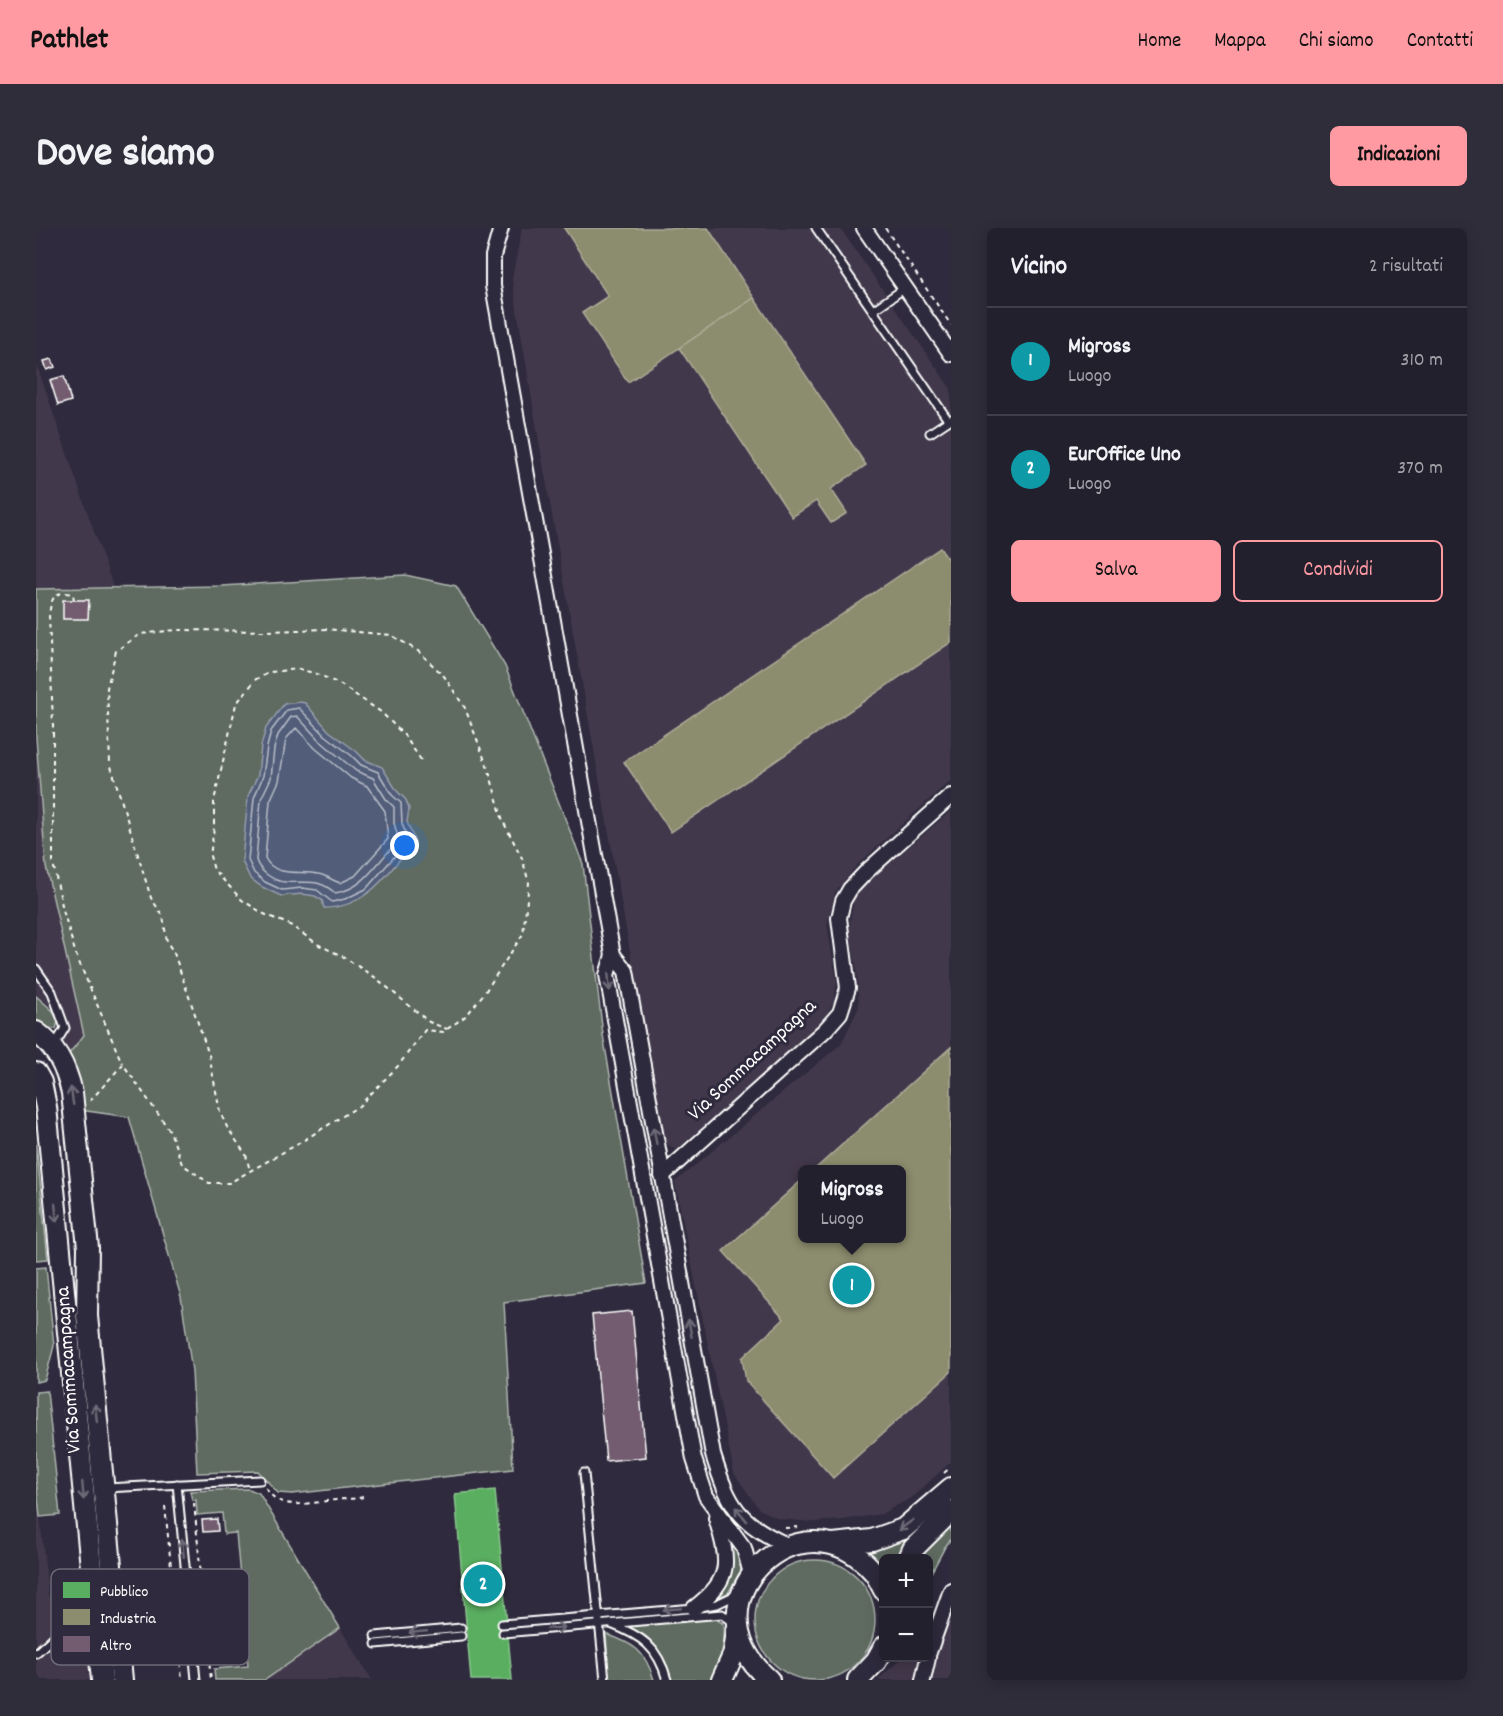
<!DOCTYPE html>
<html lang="it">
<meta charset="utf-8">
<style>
:root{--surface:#23202e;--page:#2f2d3a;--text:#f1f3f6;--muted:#a3a3aa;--line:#403e4a;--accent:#ff9aa2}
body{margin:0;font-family:Dekko,sans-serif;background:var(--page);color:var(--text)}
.controls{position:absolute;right:18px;bottom:18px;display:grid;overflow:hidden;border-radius:9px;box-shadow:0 3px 15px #0003}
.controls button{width:54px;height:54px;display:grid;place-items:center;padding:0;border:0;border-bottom:2px solid var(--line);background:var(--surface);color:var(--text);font:30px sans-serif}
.you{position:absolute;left:369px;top:618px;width:21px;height:21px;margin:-15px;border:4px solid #fff;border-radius:50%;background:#1a73e8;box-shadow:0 0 0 9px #1a73e833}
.badge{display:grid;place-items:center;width:39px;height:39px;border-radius:50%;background:var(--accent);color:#fff;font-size:20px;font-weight:700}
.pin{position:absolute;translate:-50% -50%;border:3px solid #fff;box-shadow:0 2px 6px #0006}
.popup{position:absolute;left:762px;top:937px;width:108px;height:78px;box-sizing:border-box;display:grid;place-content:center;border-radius:9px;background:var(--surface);filter:drop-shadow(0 2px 4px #0005);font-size:20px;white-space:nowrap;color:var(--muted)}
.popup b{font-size:22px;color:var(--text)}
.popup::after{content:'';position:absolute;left:50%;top:100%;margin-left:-12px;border:12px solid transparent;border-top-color:var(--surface)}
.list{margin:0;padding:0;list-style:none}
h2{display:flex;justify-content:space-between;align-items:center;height:78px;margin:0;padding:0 24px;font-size:26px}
h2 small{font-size:20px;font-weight:400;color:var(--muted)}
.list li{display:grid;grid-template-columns:39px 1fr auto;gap:18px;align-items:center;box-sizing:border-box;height:108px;padding:0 24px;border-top:2px solid var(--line)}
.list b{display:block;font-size:22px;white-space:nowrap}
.list p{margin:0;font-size:20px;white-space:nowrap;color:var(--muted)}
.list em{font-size:20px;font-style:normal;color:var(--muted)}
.actions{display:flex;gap:12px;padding:18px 24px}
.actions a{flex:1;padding:14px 0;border:2px solid var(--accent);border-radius:9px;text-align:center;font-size:21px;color:var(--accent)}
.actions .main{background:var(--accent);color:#111}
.map{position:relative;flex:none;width:915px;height:1452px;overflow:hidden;border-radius:9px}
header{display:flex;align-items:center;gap:36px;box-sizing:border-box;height:84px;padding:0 30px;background:var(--accent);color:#111}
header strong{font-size:28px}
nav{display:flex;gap:33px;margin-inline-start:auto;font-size:21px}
.intro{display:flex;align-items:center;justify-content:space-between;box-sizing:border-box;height:144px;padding:0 36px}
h1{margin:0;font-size:42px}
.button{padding:15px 27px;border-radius:9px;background:var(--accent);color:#111;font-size:21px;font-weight:700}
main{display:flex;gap:36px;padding:0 36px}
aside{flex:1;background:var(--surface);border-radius:9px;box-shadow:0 3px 15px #0003}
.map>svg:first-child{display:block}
</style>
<header>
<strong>Pathlet</strong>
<nav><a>Home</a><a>Mappa</a><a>Chi siamo</a><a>Contatti</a></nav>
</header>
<div class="intro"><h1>Dove siamo</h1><a class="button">Indicazioni</a></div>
<main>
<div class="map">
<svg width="915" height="1452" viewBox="0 0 915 1452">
<rect width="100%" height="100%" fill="#2f2a3d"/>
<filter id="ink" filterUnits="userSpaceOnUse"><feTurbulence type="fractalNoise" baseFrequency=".0167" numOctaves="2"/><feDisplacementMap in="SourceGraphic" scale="12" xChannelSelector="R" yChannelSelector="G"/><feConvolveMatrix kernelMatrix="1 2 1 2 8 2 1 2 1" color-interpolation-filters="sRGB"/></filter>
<g filter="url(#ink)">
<g fill="#43394c" fill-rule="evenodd">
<path d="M486 0H804L915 161V552L821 637 799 664 791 697 801 754 797 775 787 794 640 922 628 914 504 219 476 51Z"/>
<path d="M0 135 77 359 0 361Z"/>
<path d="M0 510 11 640 48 807 32 827 20 813V801L21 798 16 782 0 768Z"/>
<path d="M915 583V1234L875 1270 845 1286 807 1292 777 1294 743 1291 723 1281 698 1245 639 954 805 816 823 779 821 743 813 701 819 665ZM766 942H866V1010H766Z"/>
<path d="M0 1251 12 1367 49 1405 53 1452H0Z"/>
<path d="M915 1385V1452H842L866 1430H892L893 1406Z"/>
<path d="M304 1400 336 1452H227Z"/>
</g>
<g fill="#5e6b60" stroke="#aeb5b0" stroke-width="1.5">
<path d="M369 347 420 358 469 438 547 636 567 807 610 1055 468 1074 477 1241 256 1266 242 1265 222 1243 161 1245 156 1143 145 1069 93 889 44 882 42 861 32 827 48 807 10 639 0 510V361L186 358Z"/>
<path d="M0 768 16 782 22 793 20 801 13 800 0 792Z"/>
<path d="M0 916 12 1031 0 1032Z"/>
<path d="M10 1039 18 1118 9 1152 0 1154V1040Z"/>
<path d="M11 1163 24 1287 4 1289 0 1251V1164Z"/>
<path d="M213 1261 223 1265 304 1400 229 1452H179L178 1441 212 1438 200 1305 188 1306 186 1285 161 1287 160 1272H156L154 1263Z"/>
<path d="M915 1267V1273C896 1289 872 1307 863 1330H848L847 1349 824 1322Z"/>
<path d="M915 1297V1311L909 1319 893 1349 892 1330H883L890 1318Z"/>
<path d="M690 1308 705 1325 707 1335 705 1342 692 1365 672 1373 685 1361Z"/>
<circle cx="779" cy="1392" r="60"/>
<path d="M680 1391 688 1396C690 1417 684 1434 674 1452H635C634 1438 622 1420 612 1410 606 1405 597 1402 591 1398Z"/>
<path d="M570 1406C598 1416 609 1422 618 1452H573Z"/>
</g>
<path fill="#515d79" stroke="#979eaf" stroke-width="1.5" d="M264 474 269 475 293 503 320 523 329 532 346 539 361 563 370 572 373 581 371 594 379 614C374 621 368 625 364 631 344 657 323 680 288 680L286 672 279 668 266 666 245 668 226 659 214 650 206 633 212 568 222 547 225 518 230 500 248 476Z"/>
<path fill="#5aae61" stroke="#8cc690" stroke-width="1.5" d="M459 1262 476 1452H435L419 1266Z"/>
<g fill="#8c8c6e" stroke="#aeae9a" stroke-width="1.5">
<path d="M528 0H672L718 70 592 154 546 85 572 68Z"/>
<path d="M718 70 830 237 795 261 811 285 795 295 780 273 756 289 643 120Z"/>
<path d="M904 320 915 336V414L635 604 588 534Z"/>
<path d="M915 819V1144L797 1250 710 1153 706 1130 748 1091 687 1023 766 952V1010H866V942H778Z"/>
</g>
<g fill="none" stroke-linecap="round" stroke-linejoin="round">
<g stroke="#b9bec9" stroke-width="1.5">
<path d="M263 480 289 507 316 528 325 537 342 544 356 567 365 575 366 595 372 613 330 661 309 671 296 674 281 662 266 660 246 662 229 654 218 645 212 632 218 570 227 548 231 519 235 503 251 482Z"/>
<path d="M261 488 283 512 320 543 337 550 350 571 358 579V595L363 613C341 632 330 661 299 665 282 649 269 656 249 654 237 653 223 643 220 632L225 571 235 550 238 521 242 507 255 489Z"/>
<path d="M260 500 279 520 315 550 331 558 349 583 352 611 319 648 304 655C297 653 290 647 282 646 264 642 239 650 229 630L234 573 243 553 250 511Z"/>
</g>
</g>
<g fill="#735c6f" stroke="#fff" stroke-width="1.5">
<path d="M16 131 19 139 11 142 8 133Z"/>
<path d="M28 148 35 173 22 177 14 152Z"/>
<path d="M27 372H53L52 391H27Z"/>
<path d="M596 1083 610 1229 570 1233 556 1087Z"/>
<path d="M181 1291 182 1303 167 1304 166 1292Z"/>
</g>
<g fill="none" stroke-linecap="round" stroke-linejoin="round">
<g stroke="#fff" stroke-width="11">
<g id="lane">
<path d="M780 0 912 192"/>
<path d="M837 82 869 60"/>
<path d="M894 205 915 191"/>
<path d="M0 741 16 764 29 800 18 818"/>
<path d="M548 1245 569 1452"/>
<path d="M70 1260 224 1252"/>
<path d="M154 1388 160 1452"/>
<path d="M83 1395 154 1388 141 1256"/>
<path d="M466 1396 658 1380 681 1376 702 1366"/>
<path d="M575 1396C606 1408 622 1419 631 1452"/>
<path d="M467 1405 686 1386 699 1395"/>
<path d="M339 1408 425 1400"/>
<path d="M340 1416 425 1408"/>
<path d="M0 1425C19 1407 42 1391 51 1366"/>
</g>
</g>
<g stroke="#fff" stroke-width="18">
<g id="street">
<path d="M465 0 457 28V58L577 727"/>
<path d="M828 0 915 126"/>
<path d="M626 948 789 802 804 785 812 760 803 690 807 673 814 661 831 643 915 568"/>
<path d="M715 1346 708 1320 670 1268 658 1231 571 747 577 727 590 743 677 1227C693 1278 702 1295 753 1318"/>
<path d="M658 1380C697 1350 693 1334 680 1290"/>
<path d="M892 1427 915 1362"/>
<path d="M887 1452 892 1430"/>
</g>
</g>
<g stroke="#fff" stroke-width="24">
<g id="secondary">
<path d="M0 804C20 818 31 842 36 865L52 1020 51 1088 86 1452"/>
<path d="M0 845 5 854 10 879 66 1452"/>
<path d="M797 1316 836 1312 867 1301 915 1260"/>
<path d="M873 1330 877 1321 915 1283"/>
<path d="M686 1452 698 1425 701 1402"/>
<path d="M733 1452C644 1373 765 1261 836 1342 841 1347 844 1355 848 1362"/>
<path d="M822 1452 840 1433 848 1419"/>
</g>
</g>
<g stroke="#fff" stroke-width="2" stroke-dasharray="4.5 4.5" stroke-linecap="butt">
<path d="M849 0 915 97"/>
<path d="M38 372 37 366C17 362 16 370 13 386L17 498V635L27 682 40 727 86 835"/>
<path d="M385 532 368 507 345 484 305 457 284 447 263 441 235 444 220 451 200 476 178 573V600L174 628 178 642 206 672 228 686 254 697 283 717 306 728 340 750 393 794 411 801"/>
<path d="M54 873 87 836 134 903 146 936 173 955H193L260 917 323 878 362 838 389 802 407 804 431 787 449 764 487 706 493 655 486 630 467 593 453 543 429 480 408 448 382 423 355 407 290 401 233 403 141 402 104 406 80 423 71 460 74 535 115 670 127 688 131 714 138 725 173 827 184 884 191 899 210 927 214 943"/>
<path d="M908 1245 915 1239"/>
<path d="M230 1260C244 1285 276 1274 299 1272 309 1270 317 1272 327 1269"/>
<path d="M158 1275 175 1452"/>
<path d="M129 1278 139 1379"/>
<path d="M749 1300 762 1299"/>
<path d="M141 1399 146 1452"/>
</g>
<use href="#lane" stroke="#2f2a3d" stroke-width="7"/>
<use href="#street" stroke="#2f2a3d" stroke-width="14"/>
<use href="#secondary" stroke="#2f2a3d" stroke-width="20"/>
</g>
<defs><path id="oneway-shaft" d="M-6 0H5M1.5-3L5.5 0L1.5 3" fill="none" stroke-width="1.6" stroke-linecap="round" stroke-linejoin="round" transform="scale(1.5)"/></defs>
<g stroke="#6d6a77">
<use href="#oneway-shaft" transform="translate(573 754) rotate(85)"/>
<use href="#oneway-shaft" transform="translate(36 868) rotate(-98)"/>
<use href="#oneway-shaft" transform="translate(619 908) rotate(-100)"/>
<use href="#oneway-shaft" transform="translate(20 985) rotate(84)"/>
<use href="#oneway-shaft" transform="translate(654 1100) rotate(-100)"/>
<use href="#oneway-shaft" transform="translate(60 1185) rotate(-96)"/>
<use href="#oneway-shaft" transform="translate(47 1263) rotate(85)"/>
<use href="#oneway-shaft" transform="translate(705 1286) rotate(-130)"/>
<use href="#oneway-shaft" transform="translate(870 1297) rotate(145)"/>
<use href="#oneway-shaft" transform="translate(147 1320) rotate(-95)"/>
<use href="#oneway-shaft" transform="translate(636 1381) rotate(175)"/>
<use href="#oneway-shaft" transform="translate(520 1400) rotate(-5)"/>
<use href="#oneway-shaft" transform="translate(382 1404) rotate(175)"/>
</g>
</g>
<g text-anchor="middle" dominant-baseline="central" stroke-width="6" stroke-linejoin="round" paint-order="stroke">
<g font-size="21" fill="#fff" stroke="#2f2a3d">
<text transform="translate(717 833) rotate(-43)">Via Sommacampagna</text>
<text transform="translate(34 1142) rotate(-94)">Via Sommacampagna</text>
</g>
</g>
<rect x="15" y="1341" width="198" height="96" rx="9" fill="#2f2a3d" stroke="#6d6a77" stroke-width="1.5"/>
<rect x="27" y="1354" width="27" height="16" fill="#5aae61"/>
<rect x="27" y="1381" width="27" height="16" fill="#8c8c6e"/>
<rect x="27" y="1408" width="27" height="16" fill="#735c6f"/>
<g font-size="16" fill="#fff">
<text x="64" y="1368">Pubblico</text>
<text x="64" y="1395">Industria</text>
<text x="64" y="1422">Altro</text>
</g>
</svg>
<div class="controls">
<button>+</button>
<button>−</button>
</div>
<div class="you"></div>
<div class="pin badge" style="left:816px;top:1057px;background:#0f9aa8">1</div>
<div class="popup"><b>Migross</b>Luogo</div>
<div class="pin badge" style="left:447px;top:1356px;background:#0f9aa8">2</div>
</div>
<aside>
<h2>Vicino<small>2 risultati</small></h2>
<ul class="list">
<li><span class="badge" style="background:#0f9aa8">1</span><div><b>Migross</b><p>Luogo</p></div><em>310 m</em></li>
<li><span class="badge" style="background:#0f9aa8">2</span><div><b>EurOffice Uno</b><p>Luogo</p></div><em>370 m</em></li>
</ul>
<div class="actions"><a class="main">Salva</a><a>Condividi</a></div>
</aside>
</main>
